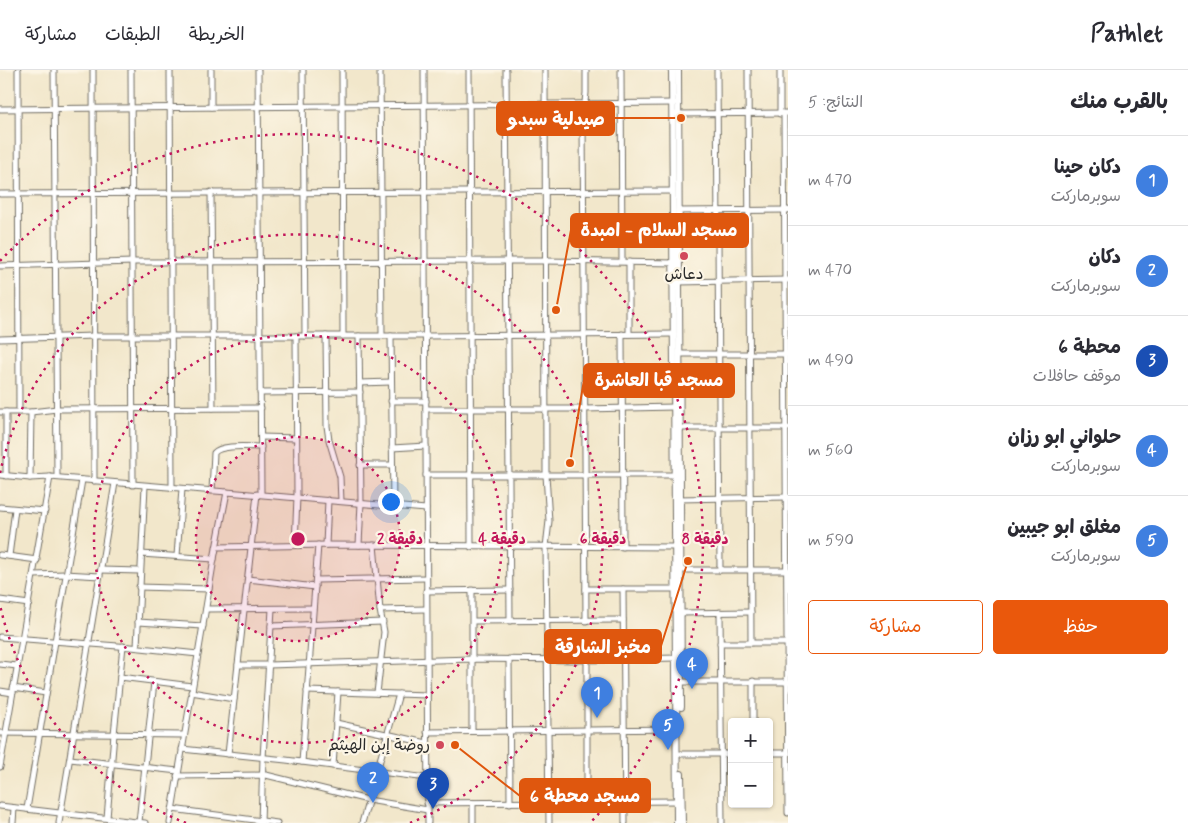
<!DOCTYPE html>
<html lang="ar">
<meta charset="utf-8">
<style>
:root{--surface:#fff;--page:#f2f2f3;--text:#2b2b33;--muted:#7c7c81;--line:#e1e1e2;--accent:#ea580c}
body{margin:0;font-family:Mynerve,"Playpen Sans Arabic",sans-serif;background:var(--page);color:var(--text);direction:rtl}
.controls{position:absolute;right:15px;bottom:15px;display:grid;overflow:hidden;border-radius:5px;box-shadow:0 1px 4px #0004}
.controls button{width:45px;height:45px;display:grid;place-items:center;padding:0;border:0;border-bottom:1px solid var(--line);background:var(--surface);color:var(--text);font:25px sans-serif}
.you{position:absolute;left:390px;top:431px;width:18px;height:18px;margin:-12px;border:4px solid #fff;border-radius:50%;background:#1a73e8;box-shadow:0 0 0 8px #1a73e833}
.badge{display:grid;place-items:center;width:32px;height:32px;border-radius:50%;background:var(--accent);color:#fff;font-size:16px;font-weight:700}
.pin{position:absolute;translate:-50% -41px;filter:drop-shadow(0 1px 2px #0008)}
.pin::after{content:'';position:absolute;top:26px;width:18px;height:15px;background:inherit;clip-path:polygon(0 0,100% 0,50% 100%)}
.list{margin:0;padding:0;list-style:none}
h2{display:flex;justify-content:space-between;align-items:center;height:65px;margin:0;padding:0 20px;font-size:21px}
h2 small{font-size:16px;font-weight:400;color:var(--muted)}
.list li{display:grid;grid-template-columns:32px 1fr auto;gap:15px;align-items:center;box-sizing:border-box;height:90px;padding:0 20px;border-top:1px solid var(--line)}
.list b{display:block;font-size:19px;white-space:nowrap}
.list p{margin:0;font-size:16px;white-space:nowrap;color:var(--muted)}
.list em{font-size:16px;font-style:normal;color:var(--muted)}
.actions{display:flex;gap:10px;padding:15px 20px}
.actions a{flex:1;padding:11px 0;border:1px solid var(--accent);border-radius:5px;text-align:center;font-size:18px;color:var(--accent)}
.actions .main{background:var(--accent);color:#fff}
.map{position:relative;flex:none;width:788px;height:753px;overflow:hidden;direction:ltr}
header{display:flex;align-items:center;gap:30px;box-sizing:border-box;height:70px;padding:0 25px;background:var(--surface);border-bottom:1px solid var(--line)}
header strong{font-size:24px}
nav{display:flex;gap:28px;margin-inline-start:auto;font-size:18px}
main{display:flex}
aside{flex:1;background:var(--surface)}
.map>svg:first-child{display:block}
</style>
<header>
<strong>Pathlet</strong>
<nav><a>الخريطة</a><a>الطبقات</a><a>مشاركة</a></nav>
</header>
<main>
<aside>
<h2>بالقرب منك<small>النتائج: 5</small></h2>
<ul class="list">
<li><span class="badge" style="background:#3f7fe0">1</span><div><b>دكان حينا</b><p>سوبرماركت</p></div><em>470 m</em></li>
<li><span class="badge" style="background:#3f7fe0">2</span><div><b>دكان</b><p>سوبرماركت</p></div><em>470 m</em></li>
<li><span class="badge" style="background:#1a4fb4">3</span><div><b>محطة 6</b><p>موقف حافلات</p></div><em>490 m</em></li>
<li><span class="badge" style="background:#3f7fe0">4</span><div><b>حلواني ابو رزان</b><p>سوبرماركت</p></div><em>560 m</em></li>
<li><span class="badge" style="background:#3f7fe0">5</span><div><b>مغلق ابو جيبين</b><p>سوبرماركت</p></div><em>590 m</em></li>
</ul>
<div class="actions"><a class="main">حفظ</a><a>مشاركة</a></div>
</aside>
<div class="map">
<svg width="788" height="753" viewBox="0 0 788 753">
<rect width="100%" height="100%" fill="#fcf5e5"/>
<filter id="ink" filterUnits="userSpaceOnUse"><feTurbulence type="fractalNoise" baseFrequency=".02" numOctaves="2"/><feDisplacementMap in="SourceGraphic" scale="10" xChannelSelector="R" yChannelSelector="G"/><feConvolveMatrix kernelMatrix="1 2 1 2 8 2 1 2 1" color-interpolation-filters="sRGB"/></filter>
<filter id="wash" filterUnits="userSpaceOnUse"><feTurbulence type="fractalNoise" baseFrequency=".0096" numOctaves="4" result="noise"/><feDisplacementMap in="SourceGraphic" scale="20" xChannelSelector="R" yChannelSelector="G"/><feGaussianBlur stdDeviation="1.12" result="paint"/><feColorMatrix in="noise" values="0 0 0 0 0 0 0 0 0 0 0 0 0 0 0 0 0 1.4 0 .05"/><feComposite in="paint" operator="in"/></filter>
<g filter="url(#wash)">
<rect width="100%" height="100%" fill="#f2e7cb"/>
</g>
<g filter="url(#ink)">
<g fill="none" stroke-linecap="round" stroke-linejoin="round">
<g stroke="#716d63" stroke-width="7">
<g id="minor">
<path d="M18 0 19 342"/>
<path d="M54 0 57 407"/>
<path d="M93 0 94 411"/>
<path d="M131 0 133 415"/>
<path d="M170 0 172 418"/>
<path d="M211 0V37"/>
<path d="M258 0 261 424"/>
<path d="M303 0 305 266"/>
<path d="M342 0 343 266"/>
<path d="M380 0 382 266"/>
<path d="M424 0 428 753"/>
<path d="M469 0 471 477"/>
<path d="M506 0 510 551"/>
<path d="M545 0 546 405 549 451 546 477 549 753"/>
<path d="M621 0 622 191"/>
<path d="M717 0 720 500"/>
<path d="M748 0 751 573"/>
<path d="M780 0V44"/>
<path d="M0 39C225 37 450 36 674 33"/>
<path d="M676 44 788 43"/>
<path d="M784 44 788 743"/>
<path d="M211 122 213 338"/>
<path d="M0 124 672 121"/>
<path d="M678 141 788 140"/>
<path d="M629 192V264"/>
<path d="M0 196 133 192 545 191 677 193"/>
<path d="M679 212 788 210"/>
<path d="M622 264 623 477"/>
<path d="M326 266 327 356 329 370 340 407 341 431"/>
<path d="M391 266 393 436"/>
<path d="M0 269 94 266H426L674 264"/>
<path d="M679 284H788"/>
<path d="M360 313 391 312"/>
<path d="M260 323 360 322"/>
<path d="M391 331H426"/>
<path d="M426 339H585L674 337"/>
<path d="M0 342H31L57 339 261 338"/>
<path d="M6 342V406"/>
<path d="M680 358H788"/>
<path d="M261 367 296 368"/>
<path d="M392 378 426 376"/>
<path d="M360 395H392"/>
<path d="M0 405 30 408 50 407 426 439"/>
<path d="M426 405H675"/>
<path d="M30 408 31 342"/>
<path d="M212 421 214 383C221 374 249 377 261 377"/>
<path d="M679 429 788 427"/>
<path d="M0 437 45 441"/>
<path d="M295 475 297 427 296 266"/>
<path d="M326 475 328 430"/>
<path d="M359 475 361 433 359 266"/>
<path d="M374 475 380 540 384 562 377 623"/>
<path d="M216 477 326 475 675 477"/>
<path d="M141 484 214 489"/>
<path d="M0 485 37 490"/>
<path d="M9 486 15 439"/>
<path d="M177 486 182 419"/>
<path d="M101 500 140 501"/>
<path d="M680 500H788"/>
<path d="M34 505 65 504 100 506"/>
<path d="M248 509 315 517"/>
<path d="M316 510 426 508"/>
<path d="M139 517 209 519"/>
<path d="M586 519H675"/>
<path d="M623 519 625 753"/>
<path d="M426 521 510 520"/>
<path d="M0 530 29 534"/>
<path d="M206 539 313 538"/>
<path d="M380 540 426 539"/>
<path d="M720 542 722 753"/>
<path d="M680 543 751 542"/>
<path d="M473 551 623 550"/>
<path d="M586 551 583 50 586 23V0"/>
<path d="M138 552 203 556"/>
<path d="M271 556 383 552"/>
<path d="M0 567 131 577 198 584"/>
<path d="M720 573H787"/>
<path d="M137 577 145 416"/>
<path d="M509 589 510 733"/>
<path d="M587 590V732"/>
<path d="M0 594 17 596"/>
<path d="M238 595H268L472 589 587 590 676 588"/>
<path d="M120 607 192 616"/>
<path d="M753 611V652"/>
<path d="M681 612H788"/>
<path d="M13 618 46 623"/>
<path d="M0 621 13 623"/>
<path d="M307 621 427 625"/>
<path d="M191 622 234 629"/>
<path d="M336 653 427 673"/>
<path d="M472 661V520"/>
<path d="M427 662 677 659"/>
<path d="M0 663 184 665"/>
<path d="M182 679 286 690 427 708"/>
<path d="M769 683H788"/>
<path d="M228 684 257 424"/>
<path d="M677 684H732"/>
<path d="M70 689 178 701"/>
<path d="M302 692 318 475"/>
<path d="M333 696 338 622"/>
<path d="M0 697 50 407"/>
<path d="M177 706 266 705 368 730 428 740"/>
<path d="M427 733 677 731"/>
<path d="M473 733V753"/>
<path d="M0 736 145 753"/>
<path d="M27 739 82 410"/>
<path d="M172 739 277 753"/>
<path d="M107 748 114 664 123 576"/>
<path d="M139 752 154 612"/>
<path d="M13 753 14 738"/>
<path d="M59 753 115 413"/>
<path d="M170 753 214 489 227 422"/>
<path d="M261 753 263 688 272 539"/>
<path d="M362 753 399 624"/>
</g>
</g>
<g stroke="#716d63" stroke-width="8">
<g id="major">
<path d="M672 0 677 753"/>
<path d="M678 0 681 637"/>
<path d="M681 704 682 753"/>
</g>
</g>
<use href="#minor" stroke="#fff" stroke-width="5"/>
<use href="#major" stroke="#fff" stroke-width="6"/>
</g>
</g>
<circle cx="298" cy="469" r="102" fill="#c2185b" fill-opacity=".12"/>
<g fill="none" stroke="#c2185b" stroke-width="2.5" stroke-dasharray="2.5 5">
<circle cx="298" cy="469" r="102"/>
<circle cx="298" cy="469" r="204"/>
<path d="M186 753A305 305 0 0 1 0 535M0 403A305 305 0 1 1 410 753"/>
<path d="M0 191A407 407 0 1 1 591 752"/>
</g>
<g fill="#d1495b" stroke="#fcf5e5" stroke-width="2">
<circle cx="684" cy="186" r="5"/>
<circle cx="440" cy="675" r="5"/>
</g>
<g text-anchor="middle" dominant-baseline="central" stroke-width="4.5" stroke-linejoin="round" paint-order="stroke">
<g font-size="16" fill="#2b2b2b" stroke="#fcf5e5">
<text x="684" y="204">دعاش</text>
<text x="430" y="675" text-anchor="end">روضة إبن الهيثم</text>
</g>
</g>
<circle cx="298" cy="469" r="8" fill="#c2185b" stroke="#fcf5e5" stroke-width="2.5"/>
<g font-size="15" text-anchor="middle" font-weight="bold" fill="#c2185b" stroke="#fcf5e5" stroke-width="4.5" stroke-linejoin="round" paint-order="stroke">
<text x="400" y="474">2 دقيقة</text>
<text x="502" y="474">4 دقيقة</text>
<text x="603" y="474">6 دقيقة</text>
<text x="705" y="474">8 دقيقة</text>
</g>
<path fill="none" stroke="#df570e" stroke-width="2" d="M681 48L614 48M556 240L571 160M570 393L584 310M688 491L661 576M455 675L520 726"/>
<g fill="#df570e" stroke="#fcf5e5" stroke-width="2">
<circle cx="681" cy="48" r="5"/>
<circle cx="556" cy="240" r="5"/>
<circle cx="570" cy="393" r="5"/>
<circle cx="688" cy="491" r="5"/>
<circle cx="455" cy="675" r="5"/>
</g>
<g fill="#df570e" stroke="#df570e" stroke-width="2">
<rect x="497" y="32" width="117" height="33" rx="5"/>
<rect x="571" y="144" width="177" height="33" rx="5"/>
<rect x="584" y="294" width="150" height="33" rx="5"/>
<rect x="545" y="560" width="116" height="33" rx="5"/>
<rect x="520" y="709" width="130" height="33" rx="5"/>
</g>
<g font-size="18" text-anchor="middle" font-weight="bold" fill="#fff">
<text x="556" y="55">صيدلية سبدو</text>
<text x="659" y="166">مسجد السلام - امبدة</text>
<text x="659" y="316">مسجد قبا العاشرة</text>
<text x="603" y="583">مخبز الشارقة</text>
<text x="585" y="732">مسجد محطة 6</text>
</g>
</svg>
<div class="controls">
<button>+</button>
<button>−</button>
</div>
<div class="you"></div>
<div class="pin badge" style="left:597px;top:648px;background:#3f7fe0">1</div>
<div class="pin badge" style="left:373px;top:733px;background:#3f7fe0">2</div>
<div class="pin badge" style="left:433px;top:739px;background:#1a4fb4">3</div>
<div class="pin badge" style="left:692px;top:619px;background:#3f7fe0">4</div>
<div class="pin badge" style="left:668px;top:680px;background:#3f7fe0">5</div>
</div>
</main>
